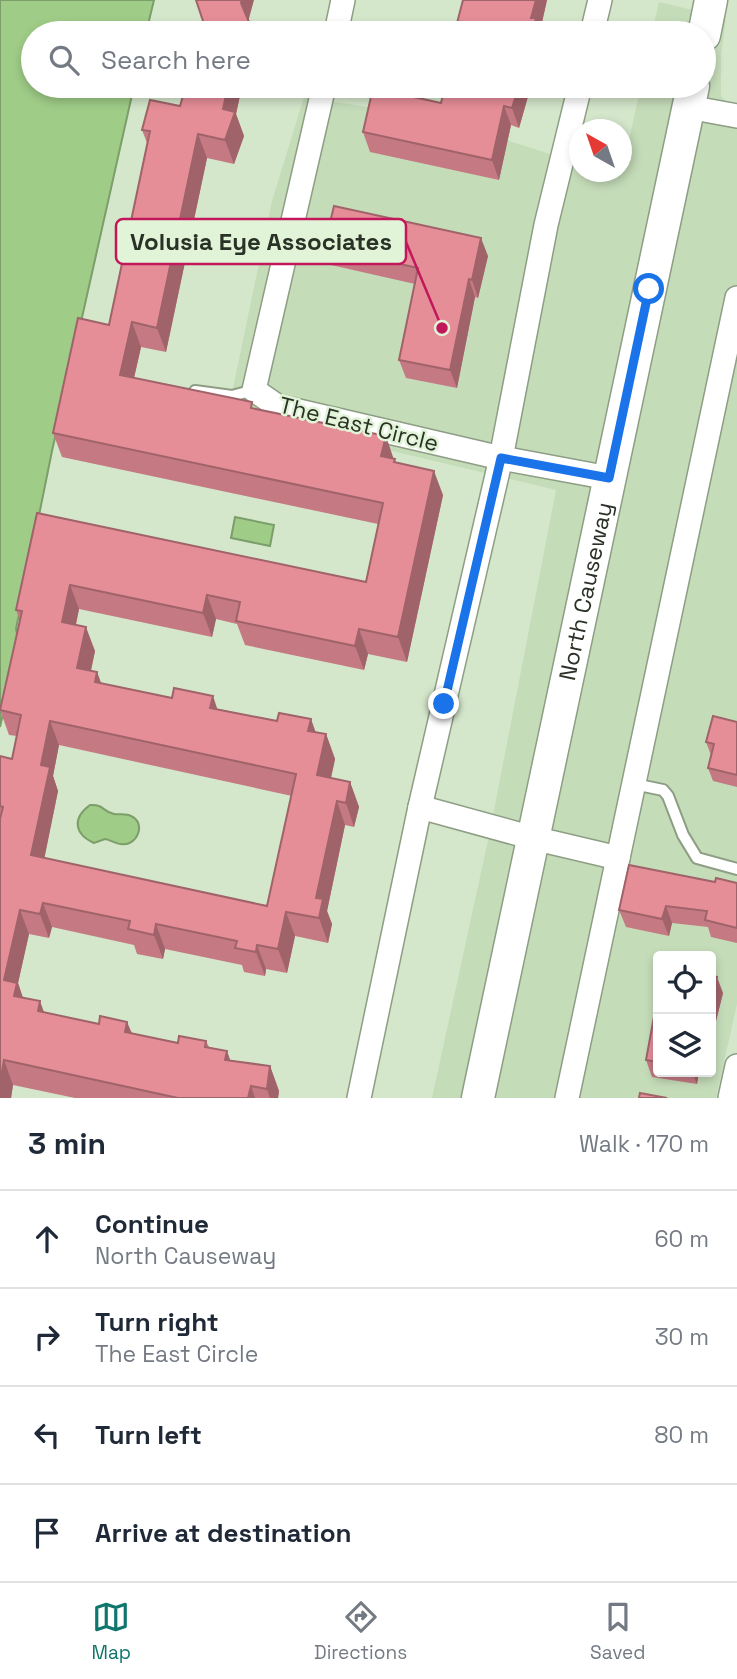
<!DOCTYPE html>
<meta charset="utf-8">
<style>
:root{--surface:#fff;--page:#f6f6f7;--text:#1f2937;--muted:#747a83;--line:#e0e1e3;--accent:#0f766e}
body{margin:0;font-family:"Space Grotesk",sans-serif;background:var(--page);color:var(--text)}
.controls{position:absolute;right:21px;bottom:21px;display:grid;overflow:hidden;border-radius:7px;box-shadow:0 4px 10px #0003}
.controls button{width:63px;height:63px;display:grid;place-items:center;padding:0;border:0;border-bottom:2px solid var(--line);background:var(--surface);color:var(--text);font:35px sans-serif}
.compass{position:absolute;left:569px;top:119px;width:63px;height:63px;border-radius:50%;background:var(--surface);box-shadow:0 4px 10px #0003;rotate:320deg}
.stop{position:absolute;width:21px;height:21px;margin:-16px;border:5px solid #1a73e8;border-radius:50%;background:#fff}
.stop.end{background:#1a73e8;border-color:#fff;box-shadow:0 2px 7px #0008}
.list{margin:0;padding:0;list-style:none}
h2{display:flex;justify-content:space-between;align-items:center;height:91px;margin:0;padding:0 28px;font-size:30px}
h2 small{font-size:23px;font-weight:400;color:var(--muted)}
.list li{display:grid;grid-template-columns:46px 1fr auto;gap:21px;align-items:center;box-sizing:border-box;height:98px;padding:0 28px;border-top:2px solid var(--line)}
.list b{display:block;font-size:26px;white-space:nowrap}
.list p{margin:0;font-size:23px;white-space:nowrap;color:var(--muted)}
.list em{font-size:23px;font-style:normal;color:var(--muted)}
.icon{flex:none;width:38px;height:38px;fill:none;stroke:currentColor;stroke-width:2;stroke-linecap:round;stroke-linejoin:round}
.map{position:relative;flex:none;width:737px;height:1098px;overflow:hidden}
.search{position:absolute;background:var(--surface);box-shadow:0 4px 10px #0003;left:21px;right:21px;top:21px;height:77px;display:flex;align-items:center;gap:18px;box-sizing:border-box;padding:0 24px;border-radius:38px;color:var(--muted);font-size:26px}
.sheet{height:483px;background:var(--surface)}
nav{display:flex;justify-content:space-around;align-items:center;box-sizing:border-box;height:98px;border-top:2px solid var(--line);background:var(--surface);font-size:19px;color:var(--muted)}
nav a{display:grid;justify-items:center;gap:4px}
nav .on{color:var(--accent)}
.map>svg:first-child{display:block}
</style>
<div class="map">
<svg width="737" height="1098" viewBox="0 0 737 1098">
<rect width="100%" height="100%" fill="#d4e7cb"/>
<g fill="#c5dcb9" fill-rule="evenodd">
<path d="M659 2 697 11 692 33H652Z"/>
<path d="M720 17 726 19 721 55V96L727 103 737 109V1004L716 1098H490ZM658 956H711V1072H658Z"/>
<path d="M641 86H680L466 1098H432L490 831 556 490 228 412 272 201 304 97 442 119 550 154 579 158 580 172H622Z"/>
</g>
<g fill="#9fcc87" stroke="#7c9e6a" stroke-width="2">
<path d="M0 0H154L146 33H33V86H134L52 451 16 629 19 643 0 727Z"/>
<path d="M235 517 274 525 270 546 231 538Z"/>
<path d="M90 805C104 804 103 812 114 814 120 815 126 813 131 816 147 823 137 847 121 844 116 844 111 840 105 839L94 843C74 834 72 818 90 805Z"/>
</g>
<g fill="none" stroke-linecap="round" stroke-linejoin="round">
<g stroke="#8d9e84" stroke-width="14">
<g id="lane">
<path d="M195 391 232 396 254 390"/>
<path d="M634 784 663 790 668 796 683 835 697 858 737 869"/>
</g>
</g>
<g stroke="#8d9e84" stroke-width="26">
<g id="street">
<path d="M336 33 343 0"/>
<path d="M592 33 600 0"/>
<path d="M324 86 254 390 277 406 501 458 609 478"/>
<path d="M688 107 737 116"/>
<path d="M420 807 533 838 618 858"/>
<path d="M359 1098 420 807 501 458 546 225 580 86"/>
<path d="M567 1098 737 298"/>
<path d="M730 1098 737 1066"/>
</g>
</g>
<g stroke="#8d9e84" stroke-width="35">
<g id="secondary">
<path d="M704 35 711 0"/>
<path id="s1" d="M478 1098 693 86"/>
</g>
</g>
<use href="#lane" stroke="#fff" stroke-width="10"/>
<use href="#street" stroke="#fff" stroke-width="23"/>
<use href="#secondary" stroke="#fff" stroke-width="32"/>
</g>
<g fill="#c57a83" fill-rule="evenodd">
<path d="M463 0H547L540 31 541 33H459L456 27Z"/>
<path d="M249 20 254 33H207Z"/>
<path d="M186 86H239L241 91 236 114 244 136 234 164 207 158 166 352 141 347 134 378 255 409 394 459 396 463 443 495 407 662 368 654 364 670 245 645 237 624 216 619 212 637 79 609 76 625 95 651 91 671 97 672 101 683 326 734 335 759 331 778 350 782 359 807 354 827 345 825 327 911 332 924 328 943 295 936 287 973 266 969 265 976 244 972 242 965 165 949 163 959 137 954 134 945 52 927 49 938 29 934 18 983 23 998 44 1012 99 1024 127 1022 132 1033 178 1043 206 1041 209 1047 230 1061 270 1066 279 1091 278 1098H75L13 1085 11 1098H0V756L12 759 17 736 9 735 0 710 20 621 16 610 37 513 366 582 378 524 62 457 53 433 109 325 147 143 142 130 180 106ZM59 745 292 796 267 906 44 858 58 791 53 776Z"/>
<path d="M531 86 519 128 511 125 499 180 370 152 363 132 441 103Z"/>
<path d="M324 247 488 256 478 298 475 297 457 388 406 378 399 360 415 284 331 265Z"/>
<path d="M737 722V787L713 781 708 768 711 755 706 742Z"/>
<path d="M715 882 737 883V943L711 937 708 927 672 923 669 936 626 927 619 910Z"/>
<path d="M711 975 723 993 716 1021 711 1020Z"/>
<path d="M658 995V1072H699L697 1084 652 1077 646 1060Z"/>
</g>
<g fill="#a0636a">
<path d="M242 0H254L248 22 241 3Z"/>
<path d="M536 0H547L540 31 541 33H532L531 18Z"/>
<path d="M228 86H239L241 91 236 114 244 136 234 164 225 140 223 109Z"/>
<path d="M519 86H531L519 128 512 108Z"/>
<path d="M504 106 511 125 499 180 492 160Z"/>
<path d="M198 134 207 158 166 352 157 328Z"/>
<path d="M481 238 488 256 478 298 472 280Z"/>
<path d="M469 279 475 297 457 388 450 370Z"/>
<path d="M132 322 141 347 129 400 120 375Z"/>
<path d="M386 436 394 460 381 456Z"/>
<path d="M434 471 443 495 407 662 398 637Z"/>
<path d="M70 585 79 609 71 646 62 622Z"/>
<path d="M207 595 216 619 212 637 203 613Z"/>
<path d="M86 627 95 651 86 692 77 668Z"/>
<path d="M359 629 368 654 364 670 355 646Z"/>
<path d="M97 672 106 697 95 682Z"/>
<path d="M213 696 221 720 210 708Z"/>
<path d="M311 719 320 744 308 731Z"/>
<path d="M50 721 59 745 53 776 58 791 40 880 31 855 41 765Z"/>
<path d="M326 734 335 759 326 800 317 775Z"/>
<path d="M350 782 359 807 354 827 346 803Z"/>
<path d="M337 801 345 825 327 911 332 924 328 943 319 918 316 898Z"/>
<path d="M43 903 52 927 49 938 40 914Z"/>
<path d="M666 906 672 923 669 936 662 919Z"/>
<path d="M20 910 29 934 18 983 26 1007 15 997 4 980Z"/>
<path d="M286 912 295 936 287 973 278 949Z"/>
<path d="M156 924 165 949 163 959 154 935Z"/>
<path d="M257 945 266 969 265 976 256 952Z"/>
<path d="M717 977 723 993 716 1021 711 1005V1002Z"/>
<path d="M40 1001 49 1026 38 1011Z"/>
<path d="M127 1022 136 1046 125 1032Z"/>
<path d="M227 1051 236 1076 225 1060Z"/>
<path d="M4 1060 13 1085 11 1098H0V1082Z"/>
<path d="M270 1066 279 1091 278 1098H270L267 1089Z"/>
<path d="M692 1072H699L697 1084Z"/>
<path d="M251 1086 255 1098H248Z"/>
</g>
<g fill="#e58e98" stroke="#a0636a" stroke-width="2" fill-rule="evenodd">
<path d="M196 0H242L241 3 251 27 235 33H207Z"/>
<path d="M463 0H536L531 18H536L532 33H470L471 30 456 27Z"/>
<path d="M186 86H228L223 109 235 112 225 140 198 134 157 328 132 322 120 375 252 402 251 408 386 436 381 456 395 459 394 462 434 471 398 637 359 629 355 646 236 621 240 602 207 595 203 613 70 585 62 622 86 627 77 668 97 672 95 682 172 698 174 688 213 696 210 708 277 721 279 713 311 719 308 731 326 734 317 775 350 782 346 803 337 801 316 898 323 899 319 918 286 912 278 949 257 945 256 952 235 948 237 941 156 924 154 935 128 929 130 921 43 903 40 914 20 910 4 980 17 983 14 996 40 1001 38 1011 99 1024 100 1016 127 1022 125 1032 178 1043 179 1036 206 1041 205 1047 227 1051 225 1060 270 1066 267 1089 251 1086 248 1098H178L4 1060 0 1082V819L3 807 0 806V756L12 759 21 715 0 710 22 611 16 610 37 513 366 582 383 503 53 433 78 318 109 325 150 131 142 130 150 100 180 106ZM50 721 296 774 267 906 31 855 50 767 41 765Z"/>
<path d="M445 86H519L512 108 504 106 492 160 363 132 373 88 441 103Z"/>
<path d="M334 206 481 238 472 280 469 279 450 370 399 360 418 268 324 247Z"/>
<path d="M713 716 737 722V775L708 768 714 744 706 742Z"/>
<path d="M629 865 715 882 716 878 737 883V928L705 920 707 911 666 906 662 919 619 910Z"/>
<path d="M711 975 717 977 711 1002Z"/>
<path d="M658 995V1062L646 1060Z"/>
<path d="M640 1093 667 1098H639Z"/>
</g>
<g fill="none" stroke-linecap="round" stroke-linejoin="round">
<path stroke="#1a73e8" stroke-width="9" d="M444 704 501 458 609 478 649 289"/>
</g>
<g text-anchor="middle" dominant-baseline="central" stroke-width="5" stroke-linejoin="round" paint-order="stroke">
<g font-size="23" fill="#2a3126" stroke="#e1f4d8">
<text transform="translate(359 424) rotate(14)">The East Circle</text>
<text stroke="none"><textPath href="#s1" startOffset="518">North Causeway</textPath></text>
</g>
</g>
<path fill="none" stroke="#c2185b" stroke-width="2.5" d="M442 328L406 242"/>
<circle fill="#c2185b" stroke="#e1f4d8" stroke-width="2.5" cx="442" cy="328" r="7"/>
<rect fill="#e1f4d8" stroke="#c2185b" stroke-width="2.5" x="116" y="219" width="290" height="45" rx="7"/>
<g font-size="24" text-anchor="middle" font-weight="bold" fill="#2a3126">
<text x="261" y="250">Volusia Eye Associates</text>
</g>
</svg>
<div class="controls">
<button><svg class="icon" aria-label="locate" viewBox="0 0 24 24"><circle cx="12" cy="12" r="6"/><path d="M12 2v4M12 18v4M2 12h4M18 12h4"/></svg></button>
<button><svg class="icon" aria-label="layers" viewBox="0 0 24 24"><path d="M12 4l9 5-9 5-9-5zM3 14l9 5 9-5"/></svg></button>
</div>
<svg class="compass" viewBox="-18 -18 36 36"><path d="M0-13l5 13h-10z" fill="#e53935"/><path d="M0 13l5-13h-10z" fill="#747a83"/></svg>
<div class="stop" style="left:649px;top:289px"></div>
<div class="stop end" style="left:444px;top:704px"></div>
<div class="search"><svg class="icon" aria-label="search" viewBox="0 0 24 24"><circle cx="10" cy="10" r="6"/><path d="M15 15l6 6"/></svg>Search here</div>
</div>
<section class="sheet">
<h2>3 min<small>Walk · 170 m</small></h2>
<ul class="list">
<li><svg class="icon" aria-label="ahead" viewBox="0 0 24 24"><path d="M12 20V5M6 11l6-6 6 6"/></svg><div><b>Continue</b><p>North Causeway</p></div><em>60 m</em></li>
<li><svg class="icon" aria-label="right" viewBox="0 0 24 24"><path d="M7 20v-9h11M14 6l5 5-5 5"/></svg><div><b>Turn right</b><p>The East Circle</p></div><em>30 m</em></li>
<li><svg class="icon" aria-label="left" viewBox="0 0 24 24"><path d="M17 20v-9H6M10 6l-5 5 5 5"/></svg><div><b>Turn left</b></div><em>80 m</em></li>
<li><svg class="icon" aria-label="arrive" viewBox="0 0 24 24"><path d="M6 21V4h12l-3 4 3 4H6"/></svg><div><b>Arrive at destination</b></div></li>
</ul>
</section>
<nav>
<a class="on"><svg class="icon" aria-label="map" viewBox="0 0 24 24"><path d="M3 6l6-2 6 2 6-2v14l-6 2-6-2-6 2zM9 4v14M15 6v14"/></svg>Map</a>
<a><svg class="icon" aria-label="directions" viewBox="0 0 24 24"><path d="M12 3l9 9-9 9-9-9zM9 14v-3h6M13 9l2 2-2 2"/></svg>Directions</a>
<a><svg class="icon" aria-label="saved" viewBox="0 0 24 24"><path d="M7 4h10v16l-5-4-5 4z"/></svg>Saved</a>
</nav>
